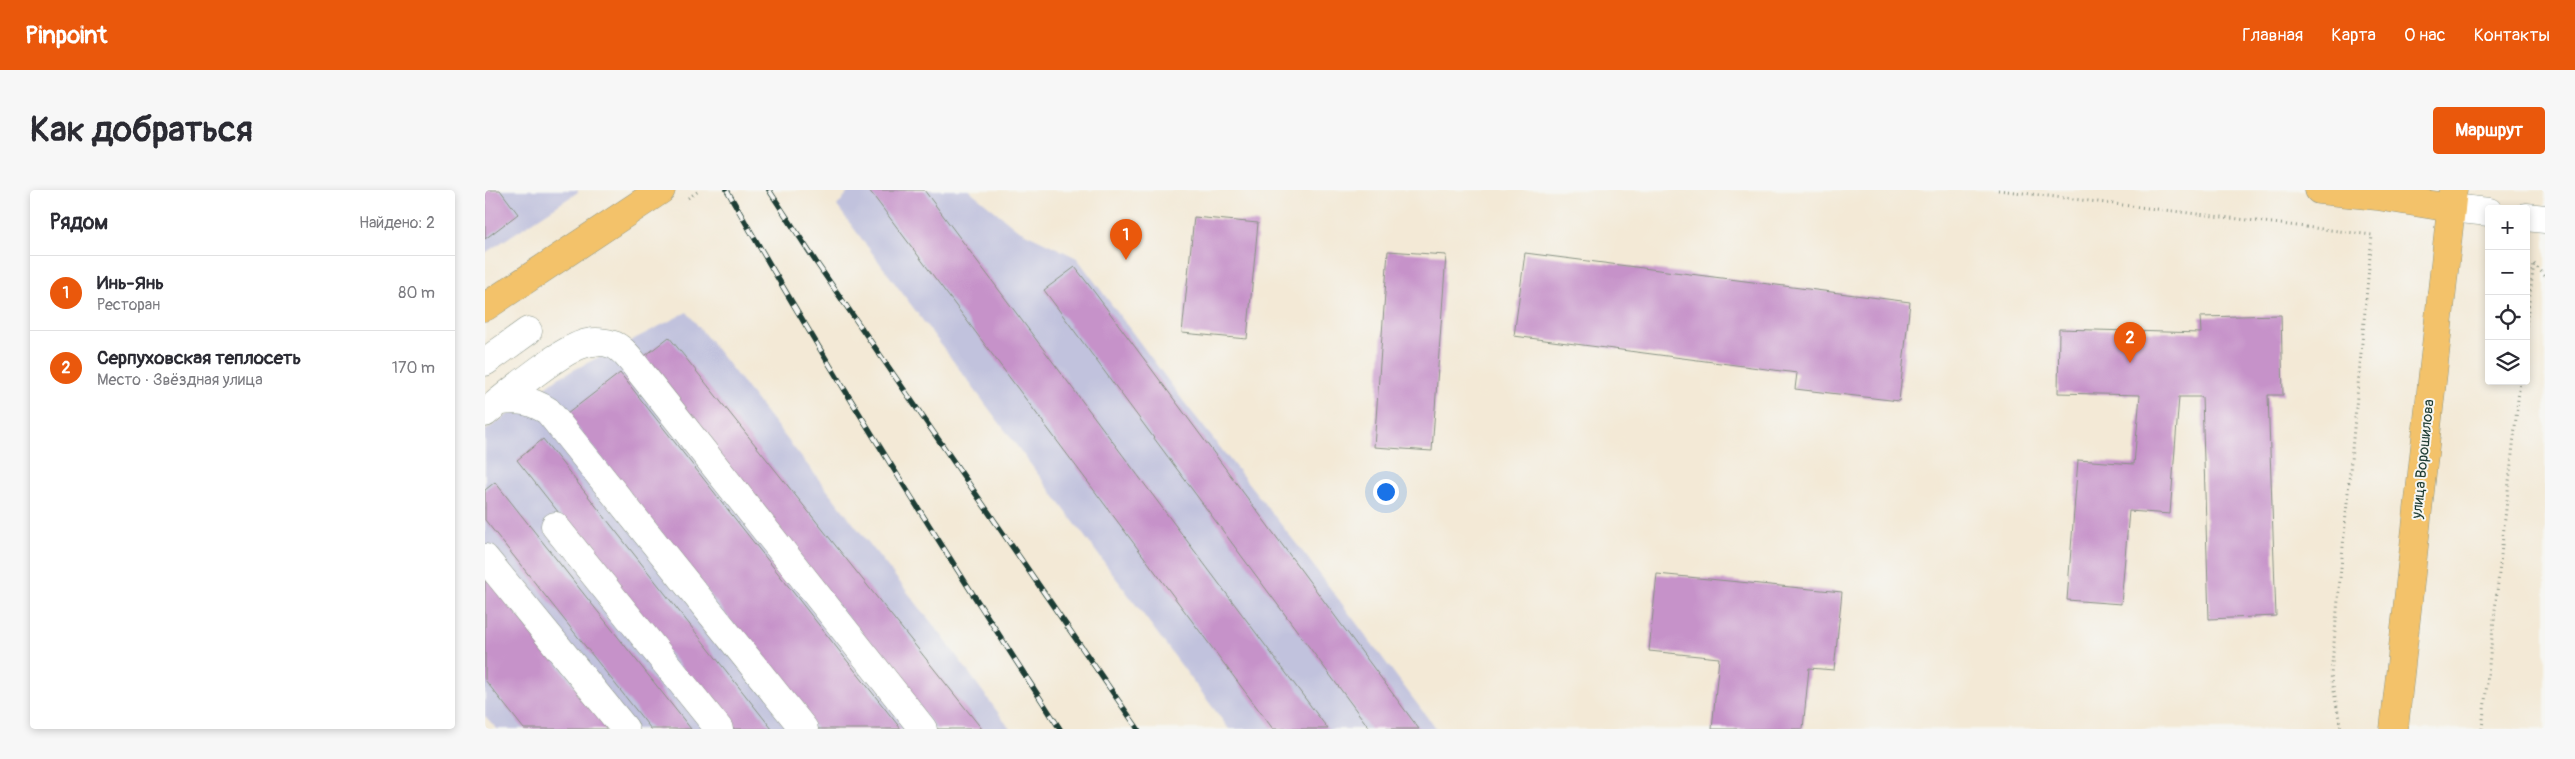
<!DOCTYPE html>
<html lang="ru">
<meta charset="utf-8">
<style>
:root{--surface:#fff;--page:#f7f7f7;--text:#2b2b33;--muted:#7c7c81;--line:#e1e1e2;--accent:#ea580c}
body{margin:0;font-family:Pangolin,sans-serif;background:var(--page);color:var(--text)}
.controls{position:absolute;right:15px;top:15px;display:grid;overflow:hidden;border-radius:5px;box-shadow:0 2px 8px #0003}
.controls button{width:45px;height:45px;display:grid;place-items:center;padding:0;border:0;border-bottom:1px solid var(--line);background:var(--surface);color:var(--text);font:25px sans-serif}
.you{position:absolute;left:900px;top:301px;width:18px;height:18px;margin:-12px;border:4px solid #fff;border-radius:50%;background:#1a73e8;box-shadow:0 0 0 8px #1a73e833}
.badge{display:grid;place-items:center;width:32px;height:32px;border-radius:50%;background:var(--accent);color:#fff;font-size:16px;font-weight:700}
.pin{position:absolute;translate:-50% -41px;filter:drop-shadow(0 1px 2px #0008)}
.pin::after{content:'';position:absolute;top:26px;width:18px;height:15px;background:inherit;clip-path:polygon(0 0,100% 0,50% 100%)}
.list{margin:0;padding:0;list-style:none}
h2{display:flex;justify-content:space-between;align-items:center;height:65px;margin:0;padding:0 20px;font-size:21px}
h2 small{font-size:16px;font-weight:400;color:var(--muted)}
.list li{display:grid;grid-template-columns:32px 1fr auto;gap:15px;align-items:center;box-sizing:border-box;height:75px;padding:0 20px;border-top:1px solid var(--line)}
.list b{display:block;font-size:19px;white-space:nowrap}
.list p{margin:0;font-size:16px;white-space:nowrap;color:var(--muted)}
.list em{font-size:16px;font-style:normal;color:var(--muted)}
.icon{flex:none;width:28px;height:28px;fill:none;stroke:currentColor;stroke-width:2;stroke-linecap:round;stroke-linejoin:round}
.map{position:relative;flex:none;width:2060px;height:539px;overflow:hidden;border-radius:5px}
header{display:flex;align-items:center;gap:30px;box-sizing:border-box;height:70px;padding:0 25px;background:var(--accent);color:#fff}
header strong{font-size:24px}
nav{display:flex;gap:28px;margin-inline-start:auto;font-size:18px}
.intro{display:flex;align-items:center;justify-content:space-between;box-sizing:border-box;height:120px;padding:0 30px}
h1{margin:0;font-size:35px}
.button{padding:12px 22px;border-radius:5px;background:var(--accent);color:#fff;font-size:18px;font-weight:700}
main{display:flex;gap:30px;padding:0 30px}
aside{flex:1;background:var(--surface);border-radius:5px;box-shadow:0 2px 8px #0003}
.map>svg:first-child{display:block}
</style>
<header>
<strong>Pinpoint</strong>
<nav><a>Главная</a><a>Карта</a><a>О нас</a><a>Контакты</a></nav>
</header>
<div class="intro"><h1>Как добраться</h1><a class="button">Маршрут</a></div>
<main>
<aside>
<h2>Рядом<small>Найдено: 2</small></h2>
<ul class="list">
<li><span class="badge">1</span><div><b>Инь-Янь</b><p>Ресторан</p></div><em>80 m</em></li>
<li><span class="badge">2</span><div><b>Серпуховская теплосеть</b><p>Место · Звёздная улица</p></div><em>170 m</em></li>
</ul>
</aside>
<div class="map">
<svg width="2060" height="539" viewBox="0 0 2060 539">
<rect width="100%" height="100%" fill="#f6f6f2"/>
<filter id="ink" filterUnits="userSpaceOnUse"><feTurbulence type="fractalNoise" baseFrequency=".02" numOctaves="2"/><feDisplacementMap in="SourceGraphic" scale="10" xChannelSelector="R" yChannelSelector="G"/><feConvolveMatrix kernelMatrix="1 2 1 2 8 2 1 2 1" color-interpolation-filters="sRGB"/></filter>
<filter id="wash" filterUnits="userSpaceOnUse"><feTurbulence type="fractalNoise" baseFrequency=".0096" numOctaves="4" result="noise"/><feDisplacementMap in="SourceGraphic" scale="20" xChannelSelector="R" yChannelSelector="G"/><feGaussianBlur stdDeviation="1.12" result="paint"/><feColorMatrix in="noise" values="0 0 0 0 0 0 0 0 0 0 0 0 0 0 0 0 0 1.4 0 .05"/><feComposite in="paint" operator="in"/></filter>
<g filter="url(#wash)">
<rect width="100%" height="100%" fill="#f3e9d6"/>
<g fill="#c1c2dd">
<path d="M0 0H92L93 2 0 63Z"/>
<path d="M365 0H484L532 39 592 68 699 212 821 366 951 539H744L352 16Z"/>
<path d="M202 122 457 446 525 539H12L0 526V241L73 188Z"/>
</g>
<g id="blocks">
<g fill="#c692c9">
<path d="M0 0H15L33 24 0 49Z"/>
<path d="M384 0H439L843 539H788Z"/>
<path d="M709 27 773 33 762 149 697 143Z"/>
<path d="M903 61 961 65 947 261 889 257Z"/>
<path d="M1040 63 1425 112 1414 211 1310 199 1312 183 1029 146Z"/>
<path d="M590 77 610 103 934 539H885L559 100Z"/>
<path d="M1796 125 1798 205H1783L1791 426 1724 429 1717 207H1694L1685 324 1644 321 1636 414 1582 410 1593 270 1649 274 1655 205 1573 203 1574 139 1716 143 1715 127Z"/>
<path d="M184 147 497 539H452L156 169Z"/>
<path d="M135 183 416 539H332L82 224Z"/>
<path d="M58 249 287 539H245L32 270Z"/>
<path d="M10 292 206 539H166L0 330V300Z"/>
<path d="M0 383 123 539H39L0 490Z"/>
<path d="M1172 384 1357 402 1349 480 1324 478 1318 539H1227L1234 468 1164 461Z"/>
</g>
</g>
</g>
<g filter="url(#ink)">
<use href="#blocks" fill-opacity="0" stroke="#899385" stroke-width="1"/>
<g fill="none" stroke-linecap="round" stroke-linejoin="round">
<g stroke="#899385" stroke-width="29">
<g id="minor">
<path d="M1966 18 2004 22"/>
<path d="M2041 27 2060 29"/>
<path d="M0 172 43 141"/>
<path d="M15 211C35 209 46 210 63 221L319 539"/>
<path d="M0 223C22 205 77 158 102 153 110 151 121 152 129 155 140 160 149 174 156 183L438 539"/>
<path d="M70 336 234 539"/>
<path d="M0 368 140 539"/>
</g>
</g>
<g stroke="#899385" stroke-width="29">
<g id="major">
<path d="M1834 0 1892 6 1966 18"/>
<path d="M0 117 176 0"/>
<path d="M1909 539 1968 0"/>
</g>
</g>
<g stroke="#899385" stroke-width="3" stroke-dasharray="1 4" stroke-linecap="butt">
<path d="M1513 0 1887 45 1846 485 1856 539"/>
<path d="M203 8 215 0"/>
<path d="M2049 74 2060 86"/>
<path d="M2041 136 2049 73"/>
<path d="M1997 539 2035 191"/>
</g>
<use href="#minor" stroke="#fff" stroke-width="28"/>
<use href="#major" stroke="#f3c26a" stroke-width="28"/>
<g stroke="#1f3d34" stroke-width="5.5">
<g id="rail">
<path d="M242 0C346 184 460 362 575 539"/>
<path d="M284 0 331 72 653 539"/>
</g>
</g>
<use href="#rail" stroke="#f6f6f2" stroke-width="4" stroke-dasharray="11" stroke-linecap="butt"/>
</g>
</g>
<g text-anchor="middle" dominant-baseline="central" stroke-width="4" stroke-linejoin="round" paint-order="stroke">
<g font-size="15" fill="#1f3d34" stroke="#f6f6f2">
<text transform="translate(1938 269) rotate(-84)">улица Ворошилова</text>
</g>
</g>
</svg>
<div class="controls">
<button>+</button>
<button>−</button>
<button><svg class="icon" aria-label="locate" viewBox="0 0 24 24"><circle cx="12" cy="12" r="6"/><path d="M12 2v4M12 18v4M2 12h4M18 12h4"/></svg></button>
<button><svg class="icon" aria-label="layers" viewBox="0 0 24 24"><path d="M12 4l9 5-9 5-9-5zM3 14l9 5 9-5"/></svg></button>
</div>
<div class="you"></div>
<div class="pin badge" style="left:641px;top:70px">1</div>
<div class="pin badge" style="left:1645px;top:173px">2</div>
</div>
</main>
